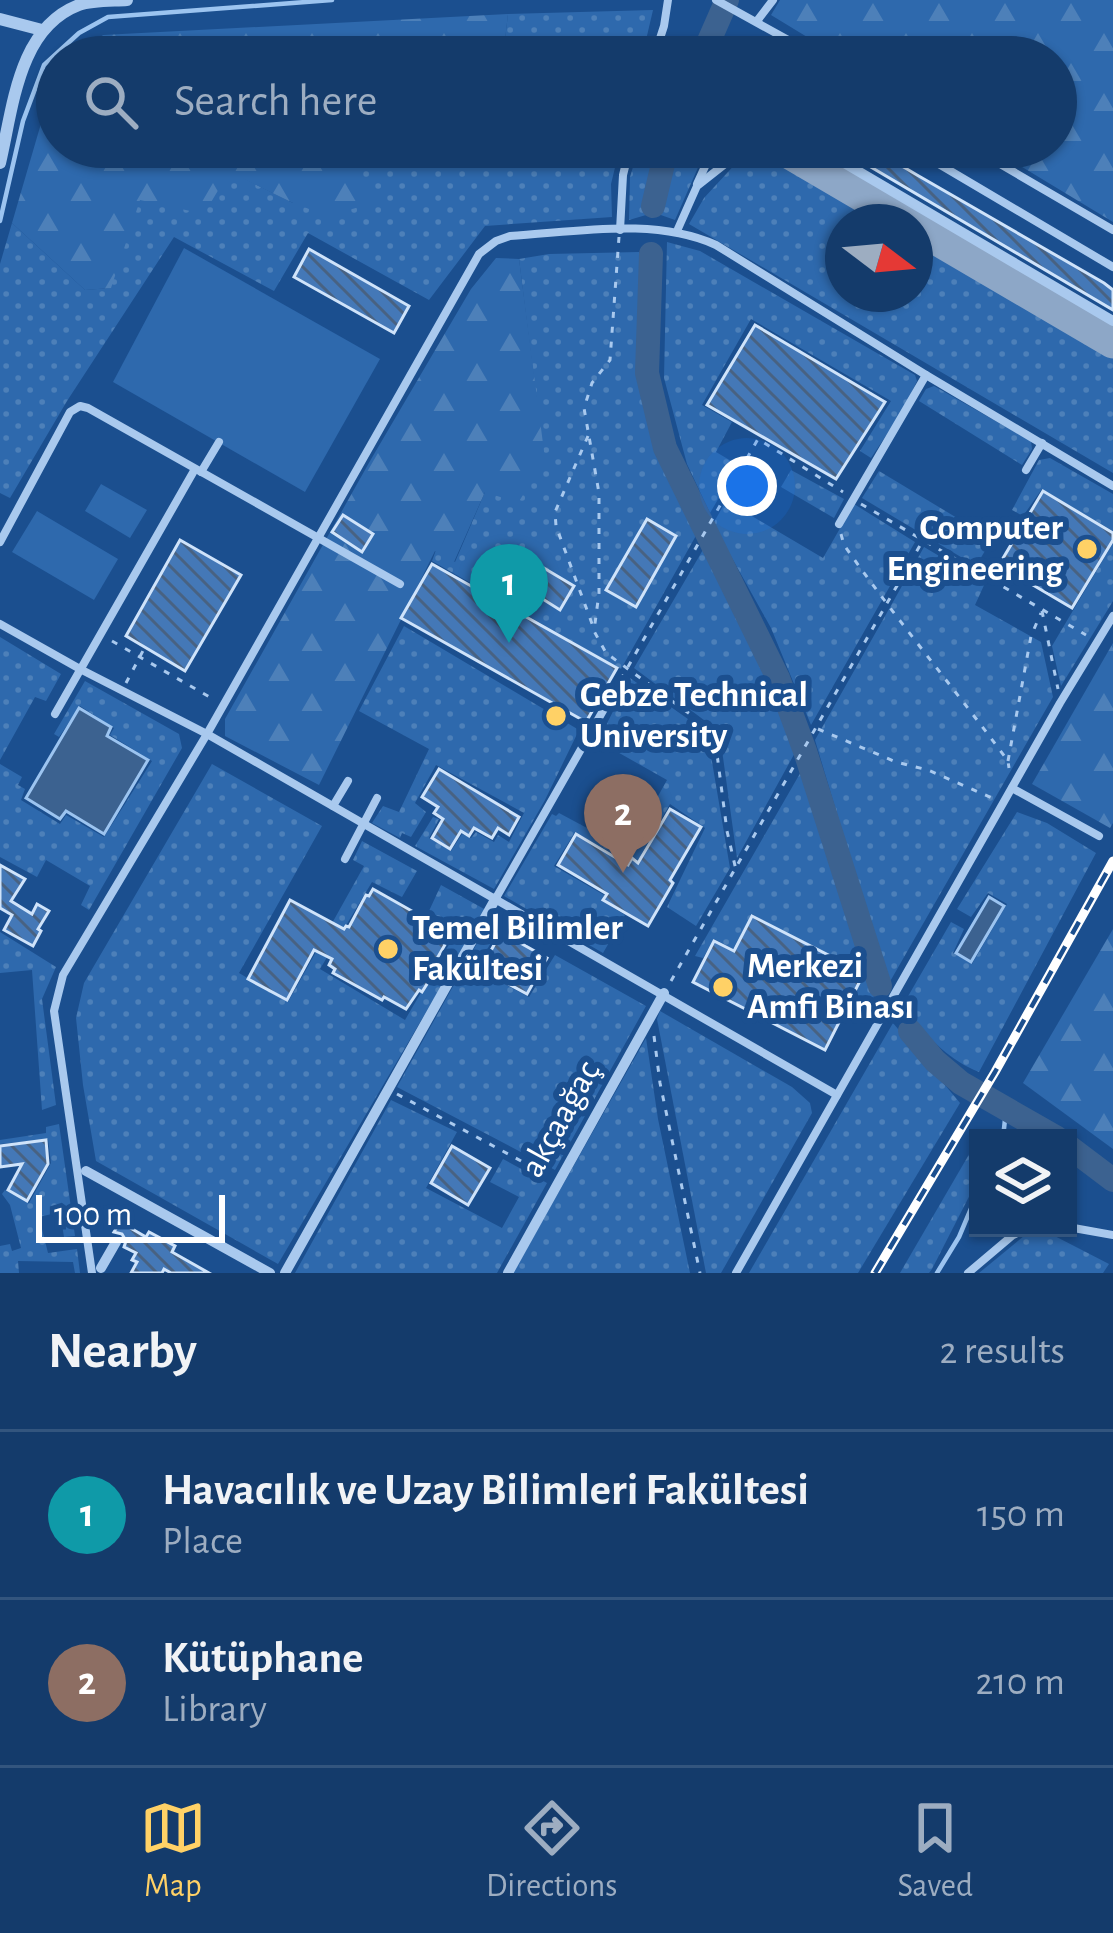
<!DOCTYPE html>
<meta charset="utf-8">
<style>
:root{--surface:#143b6b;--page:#214673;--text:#f1f3f6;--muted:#9dadc1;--line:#33557e;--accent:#ffd166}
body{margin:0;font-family:"Alegreya Sans",sans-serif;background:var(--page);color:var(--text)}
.controls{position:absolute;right:36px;bottom:36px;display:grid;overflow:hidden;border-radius:0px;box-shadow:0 3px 9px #0004}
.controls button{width:108px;height:108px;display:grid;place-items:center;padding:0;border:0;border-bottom:3px solid var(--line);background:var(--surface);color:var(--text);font:60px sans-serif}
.compass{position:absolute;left:825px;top:204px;width:108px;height:108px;border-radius:50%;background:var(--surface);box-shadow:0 3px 9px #0004;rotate:106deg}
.scale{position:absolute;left:36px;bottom:30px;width:189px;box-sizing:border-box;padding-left:12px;border:6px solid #fff;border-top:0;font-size:33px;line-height:42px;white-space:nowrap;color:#fff;-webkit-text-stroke:9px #1b4f8f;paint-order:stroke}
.you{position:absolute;left:747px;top:486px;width:42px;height:42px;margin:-30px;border:9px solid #fff;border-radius:50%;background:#1a73e8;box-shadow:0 0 0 18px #1a73e833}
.badge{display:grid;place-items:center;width:78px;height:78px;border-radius:50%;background:var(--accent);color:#fff;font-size:39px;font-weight:700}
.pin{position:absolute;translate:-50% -99px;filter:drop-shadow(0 3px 6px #0008)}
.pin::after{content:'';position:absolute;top:63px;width:42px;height:36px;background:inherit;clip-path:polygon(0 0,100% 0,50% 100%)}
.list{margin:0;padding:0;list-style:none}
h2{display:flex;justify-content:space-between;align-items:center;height:156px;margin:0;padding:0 48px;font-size:51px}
h2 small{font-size:39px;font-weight:400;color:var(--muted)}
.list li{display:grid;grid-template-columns:78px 1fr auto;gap:36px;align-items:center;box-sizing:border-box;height:168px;padding:0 48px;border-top:3px solid var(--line)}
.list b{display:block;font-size:45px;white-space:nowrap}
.list p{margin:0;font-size:39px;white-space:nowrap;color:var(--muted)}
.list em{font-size:39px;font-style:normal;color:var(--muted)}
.icon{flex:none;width:66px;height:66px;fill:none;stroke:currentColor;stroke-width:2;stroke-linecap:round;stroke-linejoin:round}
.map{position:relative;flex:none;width:1113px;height:1273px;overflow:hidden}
.search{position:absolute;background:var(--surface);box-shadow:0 3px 9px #0004;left:36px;right:36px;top:36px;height:132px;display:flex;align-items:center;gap:30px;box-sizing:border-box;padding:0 42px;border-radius:66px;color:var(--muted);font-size:45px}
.sheet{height:492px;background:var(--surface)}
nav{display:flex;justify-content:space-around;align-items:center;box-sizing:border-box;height:168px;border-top:3px solid var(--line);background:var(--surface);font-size:33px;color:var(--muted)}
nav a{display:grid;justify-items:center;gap:6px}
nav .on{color:var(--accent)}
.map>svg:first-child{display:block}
</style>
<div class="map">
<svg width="1113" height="1273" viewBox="0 0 1113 1273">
<defs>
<pattern id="grass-dots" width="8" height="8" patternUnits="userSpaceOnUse" patternTransform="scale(3)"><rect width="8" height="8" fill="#2e69ad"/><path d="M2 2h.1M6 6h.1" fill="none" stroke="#4d80b9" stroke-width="1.8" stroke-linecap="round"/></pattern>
<pattern id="forest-firs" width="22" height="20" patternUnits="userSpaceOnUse" patternTransform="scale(3)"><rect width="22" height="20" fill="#2e69ad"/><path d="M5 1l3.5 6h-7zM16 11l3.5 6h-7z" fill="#4d80b9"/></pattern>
<pattern id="building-back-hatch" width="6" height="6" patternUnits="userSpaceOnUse" patternTransform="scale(3)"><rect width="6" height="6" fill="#4478b7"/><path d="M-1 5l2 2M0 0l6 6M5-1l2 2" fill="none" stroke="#486282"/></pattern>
</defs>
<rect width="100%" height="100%" fill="#1b4f8f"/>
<g fill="url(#grass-dots)">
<path d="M653 10 642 57H503L508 14Z"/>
<path d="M359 147H620L611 184 612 217 485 226 429 300 308 233 274 291 174 237 67 401 10 498 0 493V264L12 223 85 290 110 288 139 199 229 171 293 203Z"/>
<path d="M639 147H662L648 185 646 215 629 220 630 177Z"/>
<path d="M674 147H707L675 220 658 214 668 164Z"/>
<path d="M763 155 879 222H843V294H915V243L1113 358V473L689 224 704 198 739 160Z"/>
<path d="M667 242 700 251 915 375 917 381 903 410 871 458 860 451 891 401 751 319 702 405 732 422 716 452 738 465 710 513 687 464 664 378Z"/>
<path d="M639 252 640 378 663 457 698 532 621 669 432 561 436 550 455 562 485 492 544 459 519 259 549 254Z"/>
<path d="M934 386 1031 441 1032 449 1022 465 919 401 926 389Z"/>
<path d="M1050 458 1113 494V531L1042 489 1023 516 1012 510 1039 460Z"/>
<path d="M745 467 760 475 740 509 823 558 854 504 915 542 811 725 771 628 713 524Z"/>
<path d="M791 470 844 499 834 518 781 487Z"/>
<path d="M879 471 992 539 976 566 862 498Z"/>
<path d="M1113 543V601L1061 686 1052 646Z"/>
<path d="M924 547 985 583 975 605 1041 642 1053 697 888 985 815 740Z"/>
<path d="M704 548 771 680 797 749 737 858 722 750 712 726 634 668Z"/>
<path d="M404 626 579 730 545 800 494 889 415 846 433 817 439 819 429 838 451 851 462 834 471 838 476 832 494 842 498 835 509 842 524 813 436 765 415 803 426 812 411 837 402 833 400 838 372 823 383 806 399 812 429 749 359 711Z"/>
<path d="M0 637 61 674 46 701 35 697 0 760Z"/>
<path d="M630 678 695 724 708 738 730 868 696 926 667 907 705 828 670 804 638 860 631 856 627 862 575 832 554 866 604 895 602 901 625 915 603 953 504 896 552 814 556 816 559 813 628 850 667 780 598 741Z"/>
<path d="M85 681 179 734 182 748 89 910 81 905 90 886 46 860 37 877 0 857V764L22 777 18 785 25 789 21 800 60 824 66 815 104 837 152 761 110 735 114 728 80 706 59 737 54 734Z"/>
<path d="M212 764 322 826 239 973 288 1002 364 866 353 860 362 841 417 871 402 897 372 882 320 969 405 1020 458 929 429 911 441 885 486 910 278 1264 96 1161 83 1085 76 1018 84 983Z"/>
<path d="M802 770 876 1004 869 1017 849 1006 863 976 752 914 733 949 714 939 703 958 695 956Z"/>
<path d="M1017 812 1047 823 1096 853 979 1072C946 1059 924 1033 903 1005L951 922 964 929 953 953 972 964 1007 904 988 893 971 917 957 909Z"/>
<path d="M490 920 501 925 476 969 529 997 555 955 646 1006 555 1170 397 1087Z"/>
<path d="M0 932 56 967 42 999 56 1105 42 1110 32 970 0 973Z"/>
<path d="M660 1011 792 1087 810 1103 812 1113 721 1273H706L657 1019Z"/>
<path d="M893 1023 960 1103 858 1273H749Z"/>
<path d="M646 1038 658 1119 690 1273H513Z"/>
<path d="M391 1100 457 1132 426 1188 502 1228 519 1197 490 1182 503 1159 547 1183 497 1273H295Z"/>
<path d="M59 1124 75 1236 64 1237 60 1212 39 1217 48 1253 77 1249 80 1273H75L73 1262 18 1261 19 1273H0V1246L10 1244 12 1251 21 1248 10 1205 2 1194 5 1190 29 1203 51 1163 48 1139 0 1144V1140L46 1133V1127Z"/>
<path d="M978 1139V1179L932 1269 929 1273H900Z"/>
<path d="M1045 1231 1109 1264 1103 1273H979L1024 1236Z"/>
</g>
<g fill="url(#forest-firs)">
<path d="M780 0H1113V222L989 147H1056V57H840L771 15Z"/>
<path d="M508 14 503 57H78L103 35Z"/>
<path d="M57 76V147H358L351 156 373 203 328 216 293 203 229 172 204 214 140 200 111 288 85 290 12 223 54 79Z"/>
<path d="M496 258 519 259 545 459 518 503 485 492 454 562 435 551 319 785 225 736V719L370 461 471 289Z"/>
<path d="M1113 643V823L1110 828 1032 784Z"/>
<path d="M1113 929V1149L1023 1083Z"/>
</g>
<g fill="#2e69ad">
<path d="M184 248 380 359 305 492 113 382Z"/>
<path d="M101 484 147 510 130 538 85 511Z"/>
<path d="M37 511 118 559 94 600 12 552Z"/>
</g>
<g fill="#3c6290" stroke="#9cc4f0" stroke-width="3">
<path d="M79 708 111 727 107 736 148 760 104 834 66 811 60 819 26 798Z"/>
<path d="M989 897 1004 906 971 962 956 953Z"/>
</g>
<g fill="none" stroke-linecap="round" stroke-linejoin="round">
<g stroke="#9cc4f0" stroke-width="4.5">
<path d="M0 221 23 121 44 65 79 33 108 17 332 0"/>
<path d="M1003 1138 1006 1110"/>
<path d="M937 1273 959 1237 978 1192"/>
</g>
<g stroke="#3c6290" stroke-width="24">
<path d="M702 57 727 0"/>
<path d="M653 206 667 147"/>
<path d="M651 254 647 373 665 448 778 678 805 751 880 986"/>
<path d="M910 1031 935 1061 961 1083 1057 1138"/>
<path d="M1068 1146 1113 1180"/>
</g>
<g stroke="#8da7c7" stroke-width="33">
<path d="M780 147 908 222"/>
<path d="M915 226 1113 342"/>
</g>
</g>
<g fill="url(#building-back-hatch)" stroke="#cfe3fa" stroke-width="3">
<path d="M837 147H877L875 150 917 175 1104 283 1113 290V310Z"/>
<path d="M309 249 409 306 394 333 294 277Z"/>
<path d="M755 325 885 402 836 479 707 405Z"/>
<path d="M1043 491 1113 533V540L1072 608 999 565Z"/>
<path d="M343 515 373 534 362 552 332 532Z"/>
<path d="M647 519 676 536 636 607 606 590Z"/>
<path d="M180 540 241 575 185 671 126 636Z"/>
<path d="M532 561 574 586 560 610 519 584Z"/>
<path d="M432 564 617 668 586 722 401 618Z"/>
<path d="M439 769 519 817 509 835 498 828 492 838 474 828 469 836 461 831 450 849 432 838 443 819 434 813 438 807 422 797Z"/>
<path d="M670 809 701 827 670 880 673 883 648 926 603 900 607 894 558 865 576 834 628 865 632 858 638 863Z"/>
<path d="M0 865 25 879 11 901 32 914 37 904 49 911 38 929 41 931 33 946 4 930 12 915 0 908Z"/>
<path d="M373 889 449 932 444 942 446 943 428 974 432 976 422 992 419 990 406 1009 384 997 382 1000 333 973 335 969 329 965 332 959 314 950 287 1000 248 979 290 900 344 929 346 926 349 927 366 895 369 896Z"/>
<path d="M752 916 834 958 832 962 862 977 825 1050 693 982 714 941 734 951Z"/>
<path d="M501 932 547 958 527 994 481 969Z"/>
<path d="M46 1140 48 1164 27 1201 8 1190 22 1164 0 1167V1146Z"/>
<path d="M452 1146 490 1168 468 1205 431 1183Z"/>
<path d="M120 1222 146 1237 149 1232 175 1246 172 1252 209 1273H171L164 1269 162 1273H131L137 1262 132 1260 136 1253 124 1247 126 1241 122 1234 114 1232Z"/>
</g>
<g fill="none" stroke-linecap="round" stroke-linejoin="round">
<g stroke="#a9c9ee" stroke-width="3" stroke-dasharray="6 9" stroke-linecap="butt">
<path d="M619 237 610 360 592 383 584 408 599 493V593L594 631 606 653 705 725 717 754 727 831 736 870"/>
<path d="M588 436 555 512 556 526 594 629"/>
<path d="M861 504 1086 635"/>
<path d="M841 534 844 545C896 619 954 688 1008 761L1009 768"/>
<path d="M1042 611 1058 689"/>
<path d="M112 641 213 699"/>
<path d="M126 683 145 647"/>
<path d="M613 693 758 439 843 492"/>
<path d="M818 729 896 762 928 770 992 798"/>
<path d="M1008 761 1031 636 1041 613"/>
<path d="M671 981 922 542"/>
<path d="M654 1036 660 1083 700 1273"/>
<path d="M397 1094 547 1175"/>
</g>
<g stroke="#a9c9ee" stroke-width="8">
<path d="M716 0 819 57"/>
<path d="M757 21 773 0"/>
<path d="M654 57 664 26 668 0"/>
<path d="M910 147 1113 267"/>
<path d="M971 147 1113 230"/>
<path d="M697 184 714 147"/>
<path d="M620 230 623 175 630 147"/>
<path d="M677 231 697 186 730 160 761 147"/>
<path d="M1026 470 1042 443"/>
<path d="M201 472 219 442"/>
<path d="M839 524 926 375"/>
<path d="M0 542 70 412 80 406 88 408 400 584"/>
<path d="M0 624 80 669 207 734 837 1095"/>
<path d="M55 714 195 469"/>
<path d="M1012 788 1099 836"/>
<path d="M333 806 348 781"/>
<path d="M345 859 377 798"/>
<path d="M496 898 608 702"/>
<path d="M1068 1227 1113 1235"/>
<path d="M92 1273 54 1011 63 975 207 734 479 254 496 241 510 236C577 232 654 217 716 245L926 375 1113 486"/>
<path d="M736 1273 1060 703 1113 616"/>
<path d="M968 1273 1013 1235 1029 1228"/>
</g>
<g stroke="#a9c9ee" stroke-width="10">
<path d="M817 147 1113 321"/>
<path d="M86 1171 270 1273"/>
<path d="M101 1268 116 1242"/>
<path d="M285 1273 496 898"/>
<path d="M508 1273 664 993"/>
</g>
<g stroke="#a9c9ee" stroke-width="12">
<path d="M0 19 42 30"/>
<path d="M0 163C13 108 18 28 79 5 92 0 112 1 127 0"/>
</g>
<g stroke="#fff" stroke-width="9">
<path id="rail" d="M875 1273 995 1072 1113 861"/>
</g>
<use href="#rail" stroke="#1b4f8f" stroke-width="4.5" stroke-dasharray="14" stroke-linecap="butt"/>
</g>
<g fill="#ffd166" stroke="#1b4f8f" stroke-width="4.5">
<circle cx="1087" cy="549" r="12"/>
<circle cx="556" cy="716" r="12"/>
<circle cx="388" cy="949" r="12"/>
<circle cx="723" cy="987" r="12"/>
</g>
<g text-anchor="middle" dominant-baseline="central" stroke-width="12" stroke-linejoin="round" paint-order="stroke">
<g font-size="36" font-weight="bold" fill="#fff" stroke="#1b4f8f" text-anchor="start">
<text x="1063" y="528" text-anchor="end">Computer<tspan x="1063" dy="41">Engineering</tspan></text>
<text x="580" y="695">Gebze Technical<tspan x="580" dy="41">University</tspan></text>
<text x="412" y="928">Temel Bilimler<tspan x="412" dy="41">Fakültesi</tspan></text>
<text x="747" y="966">Merkezi<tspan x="747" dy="41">Amfi Binası</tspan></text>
</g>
<g font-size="36" fill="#fff" stroke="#1b4f8f">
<text transform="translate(560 1119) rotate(-61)">akçaağaç</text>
</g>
</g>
</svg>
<div class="controls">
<button><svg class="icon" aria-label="layers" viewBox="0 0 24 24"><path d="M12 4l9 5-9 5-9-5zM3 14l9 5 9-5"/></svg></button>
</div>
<svg class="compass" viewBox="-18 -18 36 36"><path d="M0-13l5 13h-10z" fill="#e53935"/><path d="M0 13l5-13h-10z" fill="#9dadc1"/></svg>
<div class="scale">100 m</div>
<div class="you"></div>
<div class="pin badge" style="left:509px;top:643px;background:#0f9aa8">1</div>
<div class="pin badge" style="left:623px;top:873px;background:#8d6e63">2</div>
<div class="search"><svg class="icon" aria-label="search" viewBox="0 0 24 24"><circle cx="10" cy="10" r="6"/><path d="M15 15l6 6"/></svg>Search here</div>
</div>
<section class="sheet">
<h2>Nearby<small>2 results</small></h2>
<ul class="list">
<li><span class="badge" style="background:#0f9aa8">1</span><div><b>Havacılık ve Uzay Bilimleri Fakültesi</b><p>Place</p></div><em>150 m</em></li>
<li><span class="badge" style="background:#8d6e63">2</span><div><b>Kütüphane</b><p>Library</p></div><em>210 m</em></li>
</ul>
</section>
<nav>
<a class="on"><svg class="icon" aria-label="map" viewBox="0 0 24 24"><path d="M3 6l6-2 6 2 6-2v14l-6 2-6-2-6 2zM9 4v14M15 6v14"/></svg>Map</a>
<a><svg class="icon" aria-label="directions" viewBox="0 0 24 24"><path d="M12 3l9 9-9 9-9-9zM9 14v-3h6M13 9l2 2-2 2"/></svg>Directions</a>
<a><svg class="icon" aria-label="saved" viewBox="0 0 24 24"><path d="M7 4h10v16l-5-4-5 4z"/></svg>Saved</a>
</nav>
